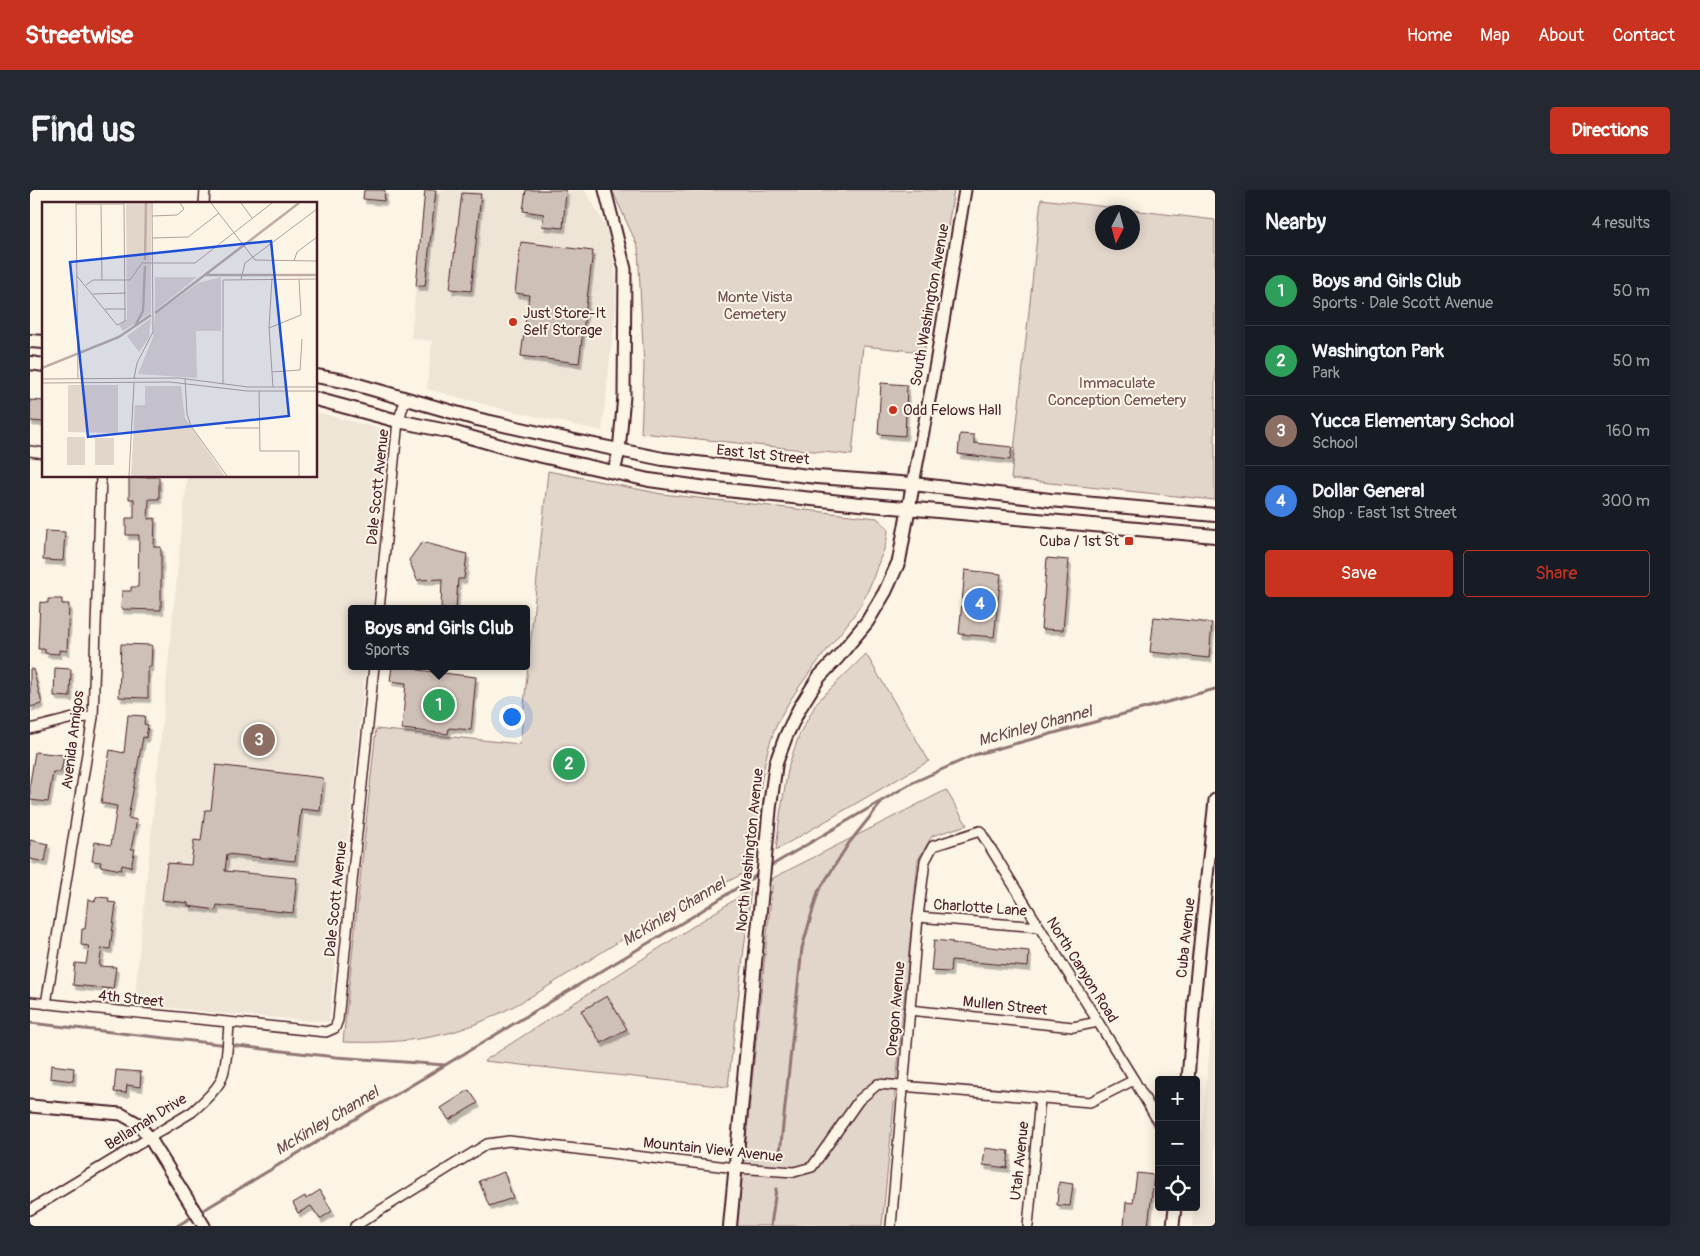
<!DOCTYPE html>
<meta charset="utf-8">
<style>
:root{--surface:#171b24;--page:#242831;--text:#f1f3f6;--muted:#9ea1a6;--line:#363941;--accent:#c8321e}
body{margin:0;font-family:Pangolin,sans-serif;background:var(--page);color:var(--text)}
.controls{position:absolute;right:15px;bottom:15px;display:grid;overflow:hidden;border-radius:5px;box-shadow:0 2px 12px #0003}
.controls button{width:45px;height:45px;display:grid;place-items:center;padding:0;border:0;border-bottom:1px solid var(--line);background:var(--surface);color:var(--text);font:25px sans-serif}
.compass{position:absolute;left:1065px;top:15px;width:45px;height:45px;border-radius:50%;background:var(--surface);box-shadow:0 2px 12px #0003;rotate:186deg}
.you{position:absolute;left:481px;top:526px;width:18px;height:18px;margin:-12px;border:4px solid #fff;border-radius:50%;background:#1a73e8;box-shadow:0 0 0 8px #1a73e833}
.badge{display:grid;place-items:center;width:32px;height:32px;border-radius:50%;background:var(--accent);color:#fff;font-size:16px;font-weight:700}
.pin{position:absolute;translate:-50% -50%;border:2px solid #fff;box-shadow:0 1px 5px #0006}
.popup{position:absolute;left:318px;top:415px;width:182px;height:65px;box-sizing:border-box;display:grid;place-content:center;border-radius:5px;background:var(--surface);filter:drop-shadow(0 1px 4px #0005);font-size:16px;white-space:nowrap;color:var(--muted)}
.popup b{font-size:19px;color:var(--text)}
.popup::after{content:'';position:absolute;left:50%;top:100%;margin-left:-10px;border:10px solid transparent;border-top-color:var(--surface)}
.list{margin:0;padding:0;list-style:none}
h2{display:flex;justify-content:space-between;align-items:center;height:65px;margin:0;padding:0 20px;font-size:21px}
h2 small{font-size:16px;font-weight:400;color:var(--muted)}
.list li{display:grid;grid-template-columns:32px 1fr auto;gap:15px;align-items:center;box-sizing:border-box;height:70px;padding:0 20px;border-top:1px solid var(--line)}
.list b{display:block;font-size:19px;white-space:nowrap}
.list p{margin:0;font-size:16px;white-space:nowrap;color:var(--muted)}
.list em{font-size:16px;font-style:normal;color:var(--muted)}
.actions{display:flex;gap:10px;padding:15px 20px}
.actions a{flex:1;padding:11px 0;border:1px solid var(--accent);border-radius:5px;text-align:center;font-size:18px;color:var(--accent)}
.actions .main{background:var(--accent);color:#fff}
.icon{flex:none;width:28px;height:28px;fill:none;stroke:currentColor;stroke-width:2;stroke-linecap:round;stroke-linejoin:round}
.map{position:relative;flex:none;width:1185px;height:1036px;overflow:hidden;border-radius:5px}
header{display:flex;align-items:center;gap:30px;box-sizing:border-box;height:70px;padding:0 25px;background:var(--accent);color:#fff}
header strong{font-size:24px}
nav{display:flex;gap:28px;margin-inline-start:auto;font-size:18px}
.intro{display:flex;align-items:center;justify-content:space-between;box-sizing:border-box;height:120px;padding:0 30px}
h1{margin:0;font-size:35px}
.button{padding:12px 22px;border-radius:5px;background:var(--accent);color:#fff;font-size:18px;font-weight:700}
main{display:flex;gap:30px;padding:0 30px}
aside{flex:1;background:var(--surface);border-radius:5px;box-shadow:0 2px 12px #0003}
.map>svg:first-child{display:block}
</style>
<header>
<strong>Streetwise</strong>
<nav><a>Home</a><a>Map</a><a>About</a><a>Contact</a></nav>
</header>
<div class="intro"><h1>Find us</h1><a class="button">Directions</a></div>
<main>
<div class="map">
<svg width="1185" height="1036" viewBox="0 0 1185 1036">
<defs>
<filter id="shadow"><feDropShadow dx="2.5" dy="4.5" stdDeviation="0" flood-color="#0004"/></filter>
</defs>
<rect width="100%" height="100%" fill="#fcf5e5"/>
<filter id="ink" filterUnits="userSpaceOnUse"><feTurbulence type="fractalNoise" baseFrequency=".02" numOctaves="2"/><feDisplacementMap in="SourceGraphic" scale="10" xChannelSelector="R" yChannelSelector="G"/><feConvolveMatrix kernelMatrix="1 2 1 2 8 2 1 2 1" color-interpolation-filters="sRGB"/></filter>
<g filter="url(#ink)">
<g fill="#eee5d7">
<path d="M395 0H555L577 38 585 75 586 117 572 241 464 217 397 199 402 151 381 148Z"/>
<path d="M286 222 360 241 342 419H322V476H336L299 832 197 824 104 814 157 286H286Z"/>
<path d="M1185 805V1036H1162L1164 1017H1166V993Z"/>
</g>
<g fill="#e2d5ca" stroke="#967a7a" fill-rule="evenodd">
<path d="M582 0H924L913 67 894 162 833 156 822 265 611 243 614 177 608 57Z"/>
<path d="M1011 9 1185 30V310L981 289ZM1072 22H1102V52H1072Z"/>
<path d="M518 281 632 304 847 328 858 338C858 352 853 362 848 374 842 392 835 410 824 425 800 458 772 488 752 524 728 568 728 630 722 679 680 701 636 723 595 748 539 781 479 828 415 844 381 852 348 853 313 852L346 539 490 554Z"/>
<path d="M836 464 899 571 746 660 750 625 759 574 770 543 787 512Z"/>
<path d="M916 600 937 635 902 646 888 670 852 1036H707L743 688Z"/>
<path d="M721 699 698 897 454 871Z"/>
</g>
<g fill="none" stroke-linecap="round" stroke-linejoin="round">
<g stroke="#917474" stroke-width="3">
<path d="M737 678 882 593 944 565 1185 499"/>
<path d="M0 833 306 867 415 875"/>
<path d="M750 963 772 758 788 702 819 653 851 613"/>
<path d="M147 1036 665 725 730 683"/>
<path d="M741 1036 746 999"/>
</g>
</g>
<g fill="#cfc0b7" stroke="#4a1f2b" filter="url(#shadow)">
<path d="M334 0H355L354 11 333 9Z"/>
<path d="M395 0H406L395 96H386Z"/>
<path d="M496 0H536L533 38 512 36 514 24 493 21Z"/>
<path d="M432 3 451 4 441 101 420 99Z"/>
<path d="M491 52 563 61 549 173 491 166 499 105 485 103Z"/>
<path d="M851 193 877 195 875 246 848 244Z"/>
<path d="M0 210 14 211V232L0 231Z"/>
<path d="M930 244 944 245V253L982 257 980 270 928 264Z"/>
<path d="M99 287H129V309H119L118 329 125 328 124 357H131V420L91 419 92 401H101V397H108L109 345H96V328H104V309H99Z"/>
<path d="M15 341 35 342 33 371 13 370Z"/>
<path d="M392 352 437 364 434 389H428L426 419H411L412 389 387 390 379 370Z"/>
<path d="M1017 368 1039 370 1033 440 1011 439Z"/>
<path d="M935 380 971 384 964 447 929 444Z"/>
<path d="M18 409H32V414H39L37 461 29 460V464L15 463V459H8L10 412 18 413Z"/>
<path d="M1124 427 1182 433 1179 468 1120 462Z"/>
<path d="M91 454 122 455 121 477H118V508L89 507Z"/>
<path d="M362 476H388V480L446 487 441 540 419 538 418 544 372 539 376 493 360 491Z"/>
<path d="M25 478 41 479 40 507 24 506Z"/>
<path d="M0 479H3L12 514 0 517Z"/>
<path d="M98 525 115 526 114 534 118 535 116 548 113 547 98 628 107 630 101 659H105L101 677 92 675 91 680 70 676 71 672 62 671 65 652 81 655 87 616 71 613 80 560 94 563Z"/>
<path d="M5 562 34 565 31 582H23L18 612 0 610V593Z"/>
<path d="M186 575 293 588 290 621 271 619 265 671 197 664 195 681 267 688 263 723 187 715 186 720 158 716V713L132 710 137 673 161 675 164 650 171 651 175 620H181Z"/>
<path d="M0 650 18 654 15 672 0 669Z"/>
<path d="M66 707 79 708 78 712 86 713 80 759 72 758 69 776 86 777 83 799 43 795 45 773 56 774 59 756 51 755 52 739H55L58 709 65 711Z"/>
<path d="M904 750 923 752 922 753 999 761 998 777 921 770 920 782 901 781Z"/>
<path d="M577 806 597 839 571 853 551 821Z"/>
<path d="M21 875 44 878 43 891 20 888Z"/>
<path d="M86 880 111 882 110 897 97 895 96 903 84 902Z"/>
<path d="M439 900 448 913 419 930 411 918Z"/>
<path d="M955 958 979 961 977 978 953 975Z"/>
<path d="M474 982 483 1008 459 1016 449 991Z"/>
<path d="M1107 983 1124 985 1118 1036H1094L1096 1012 1103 1013Z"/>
<path d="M1029 992 1043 994 1040 1016 1027 1015Z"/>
<path d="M290 1000 302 1021 290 1029 281 1016 268 1023 263 1013 275 1006 276 1009Z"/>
</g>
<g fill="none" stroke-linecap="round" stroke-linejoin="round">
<g stroke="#4a1f2b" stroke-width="12">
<g id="minor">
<path d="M174 14 175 0"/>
<path d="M0 261 14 263"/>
<path d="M349 419 368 231 376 209"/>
<path d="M0 539 43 528 63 527"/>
<path d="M888 727 1009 737"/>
<path d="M0 812 296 842 305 838 308 830 344 476"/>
<path d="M16 814 63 527 71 286"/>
<path d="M879 820 1043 837 1068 832"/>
<path d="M0 1020 162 922C172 913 183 904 190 892 197 880 198 848 199 833"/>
<path d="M325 1036 457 954 479 951 706 978 764 982 782 977 829 910 848 894 1060 912 1104 890"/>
<path d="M861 1036 888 727 895 671 903 656 950 641 1104 890 1129 933"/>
<path d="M998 1036 1010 909"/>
</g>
</g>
<g stroke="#4a1f2b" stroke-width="15">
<g id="tertiary">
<path d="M575 0 595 79 594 206 589 261 584 282"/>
<path d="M883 294 906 173 935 0"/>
<path d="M1158 890 1164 811 1185 610"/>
<path d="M0 916 91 924 107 933 119 947 174 1036"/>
<path d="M1143 1036 1145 1017"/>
</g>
</g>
<g stroke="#4a1f2b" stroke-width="16">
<g id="secondary">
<path d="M0 151 14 152"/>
<path d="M0 173 14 175"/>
<path d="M286 186 314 191 447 229 545 251 633 269 787 287 883 294 1020 310 1185 325"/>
<path d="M286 209 368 231 422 242 485 260 619 290 677 298 830 314 1185 346"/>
<path d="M700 1036 740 615 746 573 756 546 769 519 789 487 808 467 837 432 855 402 869 371 883 294"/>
</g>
</g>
<use href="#minor" stroke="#fcf5e5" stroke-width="9"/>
<use href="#tertiary" stroke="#fcf5e5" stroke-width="11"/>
<use href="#secondary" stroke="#fcf5e5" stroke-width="12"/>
</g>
</g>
<g fill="#c8321e" stroke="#fcf5e5" stroke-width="2">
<circle cx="483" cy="132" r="5"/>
<circle cx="863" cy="220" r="5"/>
<rect x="1094" y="346" width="10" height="10" rx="2.5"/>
</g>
<g text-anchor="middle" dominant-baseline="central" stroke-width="4" stroke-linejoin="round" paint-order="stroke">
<g font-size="15" fill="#704c53" stroke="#fcf5e5">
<text x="725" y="107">Monte Vista<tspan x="725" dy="17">Cemetery</tspan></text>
<text x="1087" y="193">Immaculate<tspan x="1087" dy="17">Conception Cemetery</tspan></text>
</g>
<g font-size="15" fill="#4a1f2b" stroke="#fcf5e5">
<text transform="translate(900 115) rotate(-80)">South Washington Avenue</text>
<text transform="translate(733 265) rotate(6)">East 1st Street</text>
<text transform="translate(348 297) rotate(-84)">Dale Scott Avenue</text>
<text transform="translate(43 550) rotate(-83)">Avenida Amigos</text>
<text transform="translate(720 660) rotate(-84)">North Washington Avenue</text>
<text transform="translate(306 709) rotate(-84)">Dale Scott Avenue</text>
<text transform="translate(950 718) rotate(4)">Charlotte Lane</text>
<text transform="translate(1156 748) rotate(-84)">Cuba Avenue</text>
<text transform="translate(1052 780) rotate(58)">North Canyon Road</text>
<text transform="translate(101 809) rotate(6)">4th Street</text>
<text transform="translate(975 816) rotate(6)">Mullen Street</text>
<text transform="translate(866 819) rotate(-85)">Oregon Avenue</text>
<text transform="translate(116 932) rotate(-32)">Bellamah Drive</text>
<text transform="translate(683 960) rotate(6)">Mountain View Avenue</text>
<text transform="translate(990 971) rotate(-84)">Utah Avenue</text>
</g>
<g font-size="15" fill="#4a1f2b" stroke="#fcf5e5" text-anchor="start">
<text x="493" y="123">Just Store-It<tspan x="493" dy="17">Self Storage</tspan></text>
<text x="873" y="220">Odd Felows Hall</text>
<text x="1089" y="351" text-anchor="end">Cuba / 1st St</text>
</g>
<g font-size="16" font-style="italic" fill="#6d4950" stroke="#fcf5e5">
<text transform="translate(1005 536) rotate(-15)">McKinley Channel</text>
<text transform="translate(644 722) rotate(-31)">McKinley Channel</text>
<text transform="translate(297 931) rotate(-31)">McKinley Channel</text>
</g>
</g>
<g transform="translate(12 12)">
<rect width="275" height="275" fill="#fcf5e5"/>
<path d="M84 1H109V111L81 129 77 123 85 117ZM113 75H155L113 109ZM179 75V129H154L155 176 96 172 111 135 113 112 156 81ZM109 116 107 136 97 150 85 134ZM26 183H76V231L26 230ZM103 184H139L143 216 183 274H89L93 203H103ZM25 235H43V263H25ZM53 236H72V263H53Z" fill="#e2d5ca"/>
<path fill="none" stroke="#c0aca5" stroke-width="2.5" d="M103 58 104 1M163 73H275M113 111 257 1M93 124 101 109 103 64M0 166 77 135 109 113"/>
<path fill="none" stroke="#b59f9b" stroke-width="1" d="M34 1 36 176M169 1 213 58 275 59M199 1 210 16M34 2H82M59 3 60 78M110 14 135 13 142 7 138 1M110 36 146 35 177 11M252 59 255 50 275 35M35 74 75 123 83 119 82 1M230 76 227 126 231 185M199 77 203 61 275 7M44 83 51 78H88L100 61H153L230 1M51 92 84 91M63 107H84M227 126 259 113 257 77M230 170 258 168 260 137M92 176 95 161 111 130 110 1M0 177 137 176 206 185H275M143 177 145 212 149 224 185 274M0 181 128 180 205 189H275M181 182V78L275 77M217 189 218 249H257V274M183 226H218M87 274 92 181"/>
<path fill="#1d4ed8" fill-opacity="0.15" stroke="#1d4ed8" stroke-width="2.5" d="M229 39 247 214 46 235 28 60Z"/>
<rect width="275" height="275" fill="none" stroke="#4a1f2b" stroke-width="2.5"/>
</g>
</svg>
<div class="controls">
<button>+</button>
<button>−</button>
<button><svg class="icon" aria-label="locate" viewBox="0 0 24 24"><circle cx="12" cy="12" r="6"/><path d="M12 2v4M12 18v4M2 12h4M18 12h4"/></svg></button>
</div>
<svg class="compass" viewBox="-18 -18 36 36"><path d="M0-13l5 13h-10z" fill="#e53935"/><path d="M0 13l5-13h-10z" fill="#9ea1a6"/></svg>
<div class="you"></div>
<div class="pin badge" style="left:409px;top:515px;background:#2e9e5b">1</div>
<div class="popup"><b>Boys and Girls Club</b>Sports</div>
<div class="pin badge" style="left:539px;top:574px;background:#2e9e5b">2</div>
<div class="pin badge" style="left:229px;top:550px;background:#8d6e63">3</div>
<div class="pin badge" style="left:950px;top:414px;background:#3f7fe0">4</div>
</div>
<aside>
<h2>Nearby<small>4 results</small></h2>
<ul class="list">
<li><span class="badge" style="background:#2e9e5b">1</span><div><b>Boys and Girls Club</b><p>Sports · Dale Scott Avenue</p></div><em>50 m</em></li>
<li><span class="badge" style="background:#2e9e5b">2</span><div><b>Washington Park</b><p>Park</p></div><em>50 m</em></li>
<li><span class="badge" style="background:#8d6e63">3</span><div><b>Yucca Elementary School</b><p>School</p></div><em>160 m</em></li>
<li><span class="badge" style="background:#3f7fe0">4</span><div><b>Dollar General</b><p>Shop · East 1st Street</p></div><em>300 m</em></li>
</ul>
<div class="actions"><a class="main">Save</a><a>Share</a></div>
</aside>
</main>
